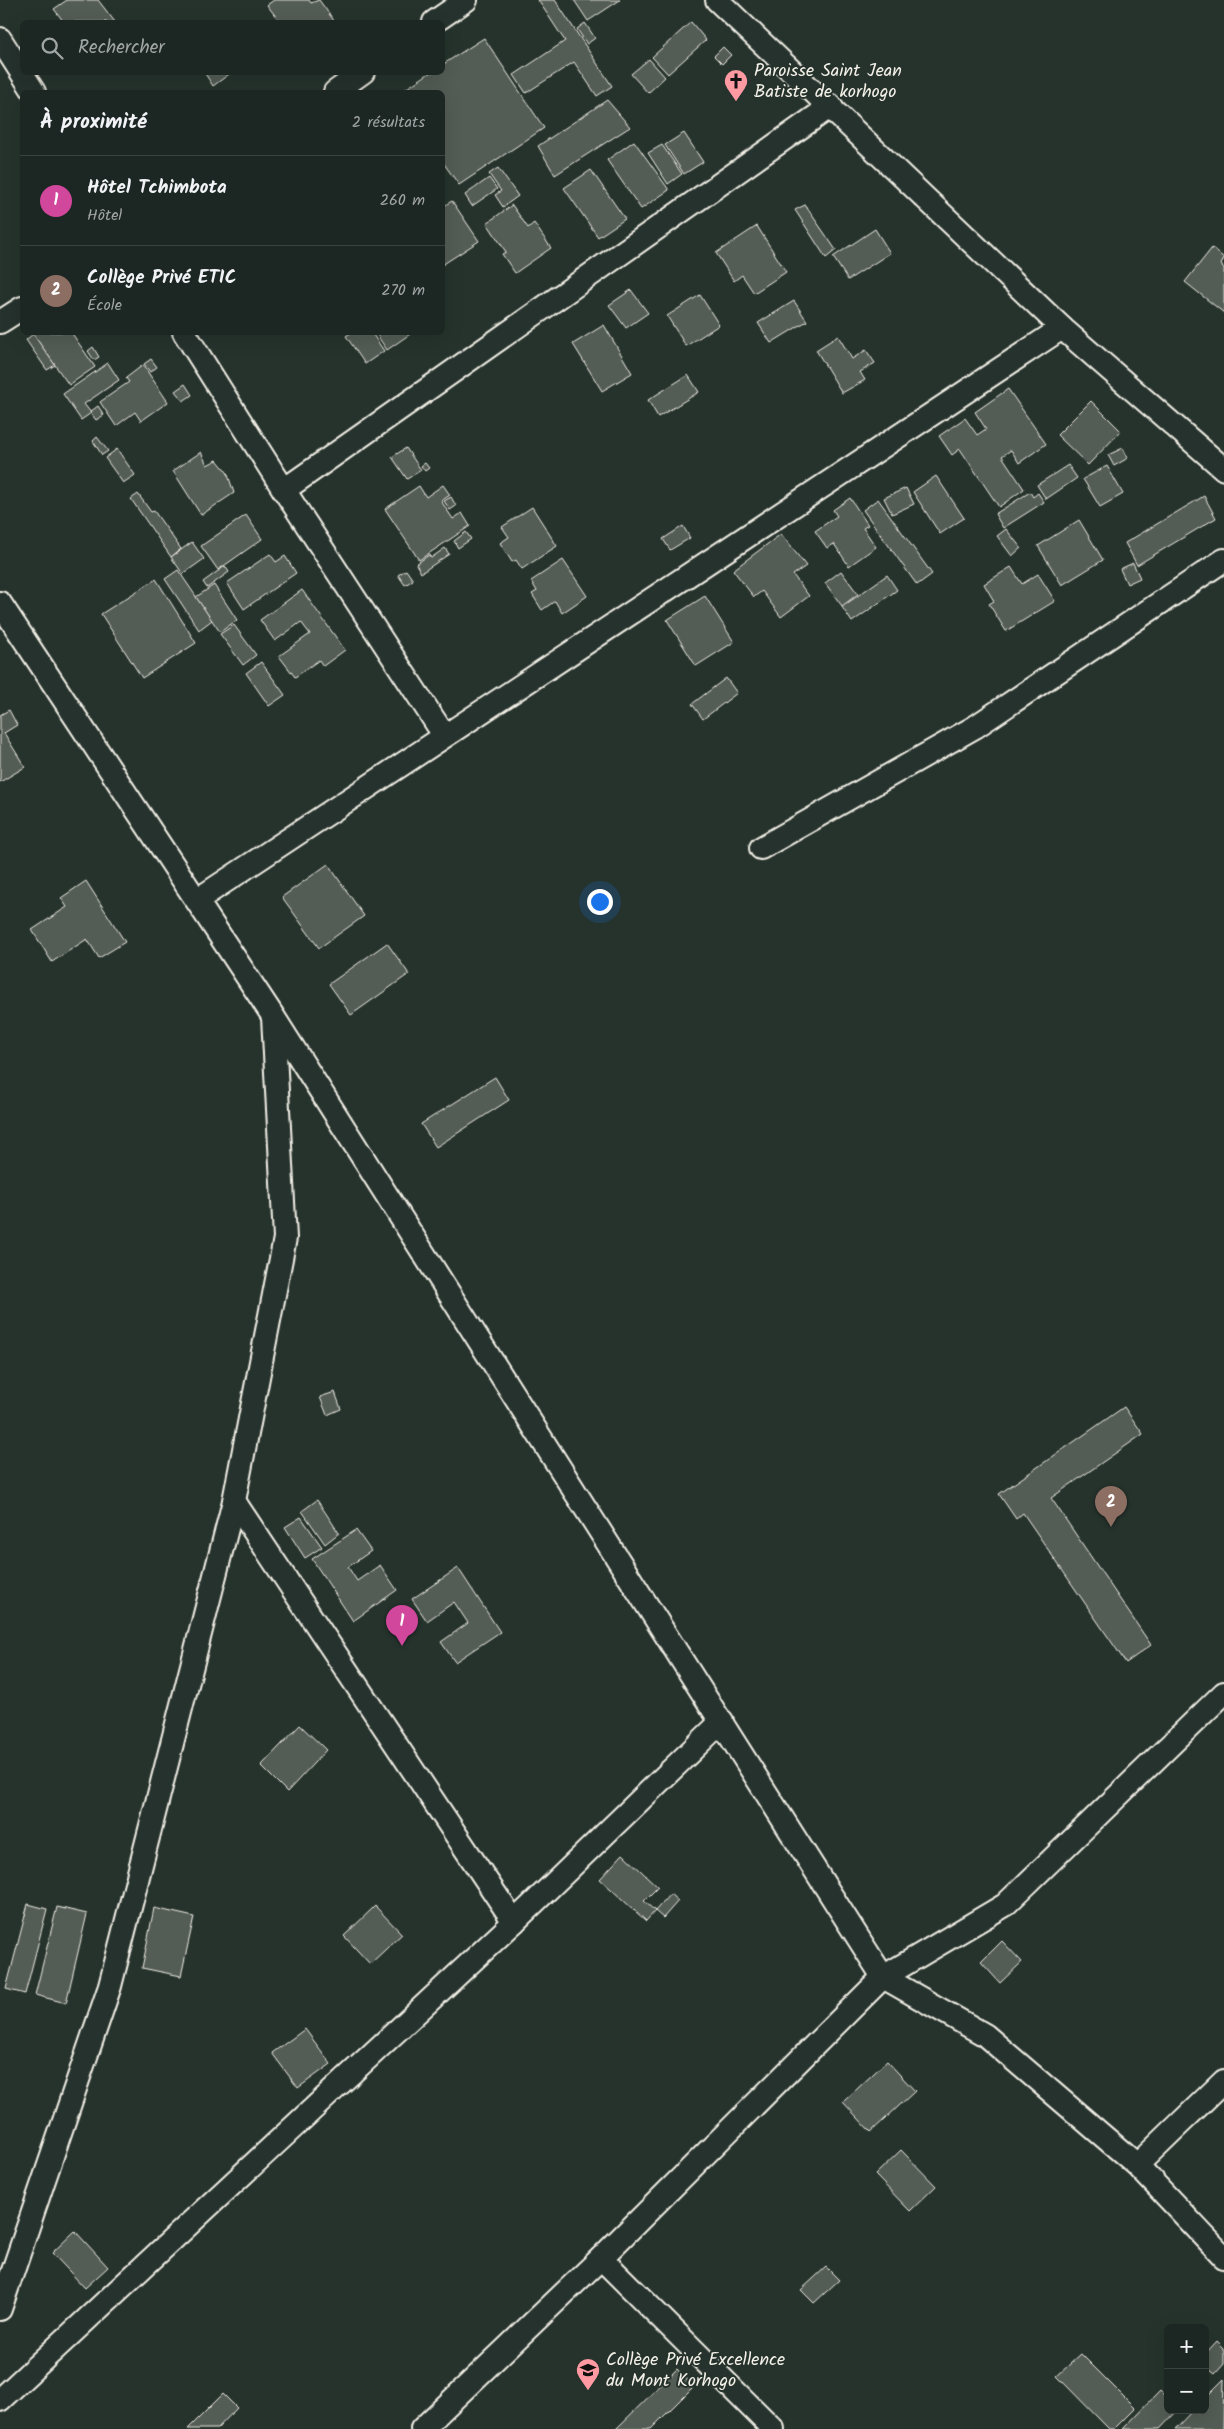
<!DOCTYPE html>
<html lang="fr">
<meta charset="utf-8">
<style>
:root{--surface:#1c2622;--page:#29322f;--text:#f1f3f6;--muted:#a0a5a5;--line:#3a4340;--accent:#1a73e8}
body{margin:0;font-family:Kalam,sans-serif;background:var(--page);color:var(--text)}
.controls{position:absolute;right:15px;bottom:15px;display:grid;overflow:hidden;border-radius:8px;box-shadow:0 5px 20px #0002}
.controls button{width:45px;height:45px;display:grid;place-items:center;padding:0;border:0;border-bottom:1px solid var(--line);background:var(--surface);color:var(--text);font:25px sans-serif}
.you{position:absolute;left:599px;top:901px;width:18px;height:18px;margin:-12px;border:4px solid #fff;border-radius:50%;background:#1a73e8;box-shadow:0 0 0 8px #1a73e833}
.badge{display:grid;place-items:center;width:32px;height:32px;border-radius:50%;background:var(--accent);color:#fff;font-size:16px;font-weight:700}
.pin{position:absolute;translate:-50% -41px;filter:drop-shadow(0 1px 2px #0008)}
.pin::after{content:'';position:absolute;top:26px;width:18px;height:15px;background:inherit;clip-path:polygon(0 0,100% 0,50% 100%)}
.list{margin:0;padding:0;list-style:none}
h2{display:flex;justify-content:space-between;align-items:center;height:65px;margin:0;padding:0 20px;font-size:21px}
h2 small{font-size:16px;font-weight:400;color:var(--muted)}
.list li{display:grid;grid-template-columns:32px 1fr auto;gap:15px;align-items:center;box-sizing:border-box;height:90px;padding:0 20px;border-top:1px solid var(--line)}
.list b{display:block;font-size:19px;white-space:nowrap}
.list p{margin:0;font-size:16px;white-space:nowrap;color:var(--muted)}
.list em{font-size:16px;font-style:normal;color:var(--muted)}
.icon{flex:none;width:28px;height:28px;fill:none;stroke:currentColor;stroke-width:2;stroke-linecap:round;stroke-linejoin:round}
.map{position:relative;flex:none;width:1224px;height:2429px;overflow:hidden}
.search{position:absolute;background:var(--surface);box-shadow:0 5px 20px #0002;left:20px;top:20px;width:425px;height:55px;display:flex;align-items:center;gap:12px;box-sizing:border-box;padding:0 18px;border-radius:8px;color:var(--muted);font-size:19px}
.panel{position:absolute;background:var(--surface);box-shadow:0 5px 20px #0002;left:20px;top:90px;width:425px;height:245px;border-radius:8px}
.map>svg:first-child{display:block}
</style>
<div class="map">
<svg width="1224" height="2429" viewBox="0 0 1224 2429">
<rect width="100%" height="100%" fill="#26332d"/>
<filter id="ink" filterUnits="userSpaceOnUse"><feTurbulence type="fractalNoise" baseFrequency=".02" numOctaves="2"/><feDisplacementMap in="SourceGraphic" scale="10" xChannelSelector="R" yChannelSelector="G"/><feConvolveMatrix kernelMatrix="1 2 1 2 8 2 1 2 1" color-interpolation-filters="sRGB"/></filter>
<g filter="url(#ink)">
<g fill="#525c55" stroke="#f4f1e8">
<path d="M67 0H98L115 22H64L54 9Z"/>
<path d="M274 0H309L311 3 319 0 335 22H280L267 5Z"/>
<path d="M538 0H555L612 86 597 96 574 62 526 93 514 75 565 41Z"/>
<path d="M574 0H620L588 21Z"/>
<path d="M691 22 706 40 668 74 652 57Z"/>
<path d="M585 23 595 38 587 44 577 29Z"/>
<path d="M484 38 544 128 459 185 442 161V92H401L431 72H442V65Z"/>
<path d="M723 47 731 55 722 64 714 56Z"/>
<path d="M649 59 665 77 648 93 631 74Z"/>
<path d="M204 72H232L213 86Z"/>
<path d="M607 100 630 127 555 175 538 146Z"/>
<path d="M684 133 703 162 684 174 665 145Z"/>
<path d="M634 141 669 190 641 209 607 160Z"/>
<path d="M662 145 682 174 668 184 648 153Z"/>
<path d="M498 168 518 196 503 207 495 195 501 191 489 174Z"/>
<path d="M591 170 625 219 598 237 564 188Z"/>
<path d="M489 178 497 189 472 206 465 195Z"/>
<path d="M452 201 479 241 442 265V207Z"/>
<path d="M512 205 528 228 534 223 551 248 515 273 502 254 506 252 487 223Z"/>
<path d="M805 205 836 250 826 258 795 210Z"/>
<path d="M757 226 786 272 754 293 742 275 734 281 716 253Z"/>
<path d="M875 229 890 253 848 280 833 257Z"/>
<path d="M1212 248 1224 258 1221 265 1224 268V313L1185 282Z"/>
<path d="M631 290 648 313 626 328 609 305Z"/>
<path d="M700 295 719 325 686 346 667 316Z"/>
<path d="M794 301 807 321 771 343 758 323Z"/>
<path d="M604 325 632 373 602 391 573 344Z"/>
<path d="M36 332H71L95 367 69 385 33 334Z"/>
<path d="M352 332H371L384 351 365 364 346 336Z"/>
<path d="M375 332H413L387 350Z"/>
<path d="M33 334 55 365 47 370 26 340Z"/>
<path d="M838 336 852 359 866 350 875 363 860 372 865 380 842 393 816 350Z"/>
<path d="M93 347 99 357 94 360 88 351Z"/>
<path d="M151 359 157 367 150 372 144 364Z"/>
<path d="M108 363 119 380 84 404 91 413 81 420 63 394Z"/>
<path d="M143 365 168 402 141 421 135 412 116 426 100 402 129 382 126 378Z"/>
<path d="M688 375 699 392 658 417 648 400Z"/>
<path d="M185 384 192 395 183 401 175 391Z"/>
<path d="M1008 389 1046 444 1019 463 1011 450 1002 456 1024 489 999 507 960 449 952 455 939 436 965 418 977 435 986 429 975 412Z"/>
<path d="M1091 401 1121 431 1088 465 1057 435Z"/>
<path d="M98 406 104 415 96 420 90 412Z"/>
<path d="M97 437 108 451 102 455 93 441Z"/>
<path d="M406 448 421 470 407 479 392 457Z"/>
<path d="M1123 448 1128 458 1114 466 1108 455Z"/>
<path d="M117 449 135 475 123 483 105 458Z"/>
<path d="M201 452 207 465 217 460 227 472 234 493 201 515 173 471Z"/>
<path d="M425 463 429 468 425 471 421 466Z"/>
<path d="M1068 465 1077 478 1046 499 1037 485Z"/>
<path d="M1107 466 1123 494 1100 507 1083 479Z"/>
<path d="M936 476 964 518 940 534 913 492Z"/>
<path d="M443 485 450 495 441 501 453 519 462 513 470 526 419 560 385 509 419 486 426 497Z"/>
<path d="M906 488 914 504 892 514 884 498Z"/>
<path d="M1030 492 1033 497 1038 493 1044 502 1003 528 995 514Z"/>
<path d="M138 494 151 512 154 511 181 549 171 557 131 499Z"/>
<path d="M1204 496 1216 518 1137 565 1125 543Z"/>
<path d="M451 497 456 506 450 510 444 501Z"/>
<path d="M850 498 868 525 863 528 876 547 849 566 834 544 827 548 815 531 837 516 833 510Z"/>
<path d="M878 499 932 574 917 585 863 510Z"/>
<path d="M532 507 557 546 522 569 516 560 512 562 500 543 509 537 502 527Z"/>
<path d="M246 515 262 539 218 570 201 546Z"/>
<path d="M1079 520 1103 560 1062 585 1038 546Z"/>
<path d="M683 526 690 538 670 550 663 539Z"/>
<path d="M1006 529 1021 548 1012 556 997 536Z"/>
<path d="M466 532 471 539 458 548 454 541Z"/>
<path d="M781 534 806 566 793 575 809 596 781 617 762 591 754 597 733 570Z"/>
<path d="M192 542 204 559 183 574 171 557Z"/>
<path d="M445 548 449 554 421 573 416 564 429 555 431 558Z"/>
<path d="M270 554 276 562 285 556 296 573 244 609 227 583Z"/>
<path d="M563 560 587 596 562 613 555 601 542 610 532 594 537 591 531 581Z"/>
<path d="M1133 563 1140 578 1127 584 1120 569Z"/>
<path d="M225 566 229 572 207 588 203 582Z"/>
<path d="M1011 567 1022 584 1038 574 1055 601 1006 631 989 604 994 601 984 584Z"/>
<path d="M178 570 212 620 199 630 165 579Z"/>
<path d="M406 570 413 580 405 585 398 575Z"/>
<path d="M841 571 858 594 842 606 825 583Z"/>
<path d="M887 575 897 590 852 622 842 607Z"/>
<path d="M156 579 196 643 142 678 101 614Z"/>
<path d="M214 585 237 620 220 632 196 597Z"/>
<path d="M302 590 345 650 323 666 319 660 295 677 279 656 310 634 301 622 275 641 260 620Z"/>
<path d="M705 596 734 642 696 666 667 620Z"/>
<path d="M234 625 256 655 243 665 220 634Z"/>
<path d="M261 662 285 695 269 706 246 673Z"/>
<path d="M726 678 737 693 703 719 692 704Z"/>
<path d="M9 710 17 725 4 733 25 767 0 782V715Z"/>
<path d="M328 864 364 916 319 948 282 897Z"/>
<path d="M86 881 125 942 99 958 87 939 52 962 32 930 67 907 61 898Z"/>
<path d="M387 943 409 974 351 1015 329 984Z"/>
<path d="M495 1077 509 1100 436 1147 421 1124Z"/>
<path d="M335 1392 341 1409 327 1415 320 1397Z"/>
<path d="M1124 1407 1143 1434 1051 1498 1151 1645 1126 1663 1023 1513 1016 1519 999 1494Z"/>
<path d="M317 1500 339 1533 325 1544 302 1511Z"/>
<path d="M301 1517 322 1547 305 1558 285 1527Z"/>
<path d="M356 1530 371 1551 348 1567 357 1581 380 1565 397 1590 353 1621 312 1559Z"/>
<path d="M458 1568 500 1632 455 1662 441 1642 468 1623 454 1602 427 1621 412 1599Z"/>
<path d="M300 1725 326 1750 287 1792 261 1766Z"/>
<path d="M623 1854 658 1887 644 1901 655 1911 646 1921 600 1879Z"/>
<path d="M670 1894 678 1901 663 1918 655 1911Z"/>
<path d="M28 1904 47 1909 25 1994 6 1989Z"/>
<path d="M375 1906 402 1934 370 1964 344 1936Z"/>
<path d="M57 1907 87 1914 66 2003 35 1995Z"/>
<path d="M154 1908 194 1917 181 1976 142 1968Z"/>
<path d="M1002 1941 1022 1962 1000 1983 981 1962Z"/>
<path d="M305 2029 331 2064 298 2088 272 2053Z"/>
<path d="M887 2061 915 2091 871 2132 843 2102Z"/>
<path d="M901 2150 936 2186 910 2211 875 2175Z"/>
<path d="M75 2231 108 2267 85 2288 52 2253Z"/>
<path d="M826 2267 839 2280 814 2303 801 2290Z"/>
<path d="M1217 2341 1224 2348V2364L1215 2374 1205 2366V2354Z"/>
<path d="M1081 2354 1135 2408 1114 2429H1109L1057 2376Z"/>
<path d="M677 2369 693 2387 651 2429H616Z"/>
<path d="M1224 2379 1223 2429H1175L1193 2410H1205V2398Z"/>
<path d="M1160 2391 1168 2399V2410H1178L1160 2429H1123Z"/>
<path d="M223 2394 237 2408 217 2429H188Z"/>
</g>
<g fill="none" stroke-linecap="round" stroke-linejoin="round">
<g stroke="#f4f1e8" stroke-width="26">
<g id="minor">
<path d="M717 0 1062 328 1224 469"/>
<path d="M434 22 466 0"/>
<path d="M0 39 34 92"/>
<path d="M335 92 363 72"/>
<path d="M0 322 22 308"/>
<path d="M184 332 284 490 444 735"/>
<path d="M284 490 831 106"/>
<path d="M0 603 273 1016 883 1977 985 2035 1137 2165 1224 2257"/>
<path d="M761 848 975 727 1224 560"/>
<path d="M197 900 1062 328"/>
<path d="M234 1501 514 1922"/>
<path d="M1137 2165 1224 2081"/>
<path d="M601 2258 773 2429"/>
<path d="M0 2309 110 1986 234 1501 285 1238 273 1017"/>
<path d="M0 2400 514 1922 722 1721"/>
<path d="M422 2429 601 2258 883 1977 1005 1905 1224 1693"/>
</g>
</g>
<use href="#minor" stroke="#26332d" stroke-width="22"/>
</g>
</g>
<defs>
<g id="church-pin" transform="scale(1.25)"><path d="M0 17L-7.5 6A9.5 9.5 0 1 1 7.5 6Z" fill="#ff9aa2" stroke="#26332d"/><path d="M-1.2-6h2.4v3.5h3.3v2.4h-3.3V6h-2.4V-.1h-3.3v-2.4h3.3Z" fill="#111"/></g>
<g id="school-pin" transform="scale(1.25)"><path d="M0 17L-7.5 6A9.5 9.5 0 1 1 7.5 6Z" fill="#ff9aa2" stroke="#26332d"/><path d="M0-5L7-2L0 1L-7-2ZM-4 1L0 2.5L4 1V4Q0 6-4 4Z" fill="#111"/></g>
</defs>
<g fill-rule="evenodd">
<use href="#church-pin" x="736" y="81"/>
<use href="#school-pin" x="588" y="2370"/>
</g>
<g text-anchor="middle" dominant-baseline="central" stroke-width="4" stroke-linejoin="round" paint-order="stroke">
<g font-size="18" fill="#f4f1e8" stroke="#26332d" text-anchor="start">
<text x="754" y="71">Paroisse Saint Jean<tspan x="754" dy="21">Batiste de korhogo</tspan></text>
<text x="606" y="2360">Collège Privé Excellence<tspan x="606" dy="21">du Mont Korhogo</tspan></text>
</g>
</g>
</svg>
<div class="controls">
<button>+</button>
<button>−</button>
</div>
<div class="you"></div>
<div class="pin badge" style="left:402px;top:1646px;background:#d1479c">1</div>
<div class="pin badge" style="left:1111px;top:1527px;background:#8d6e63">2</div>
<div class="search"><svg class="icon" aria-label="search" viewBox="0 0 24 24"><circle cx="10" cy="10" r="6"/><path d="M15 15l6 6"/></svg>Rechercher</div>
<section class="panel">
<h2>À proximité<small>2 résultats</small></h2>
<ul class="list">
<li><span class="badge" style="background:#d1479c">1</span><div><b>Hôtel Tchimbota</b><p>Hôtel</p></div><em>260 m</em></li>
<li><span class="badge" style="background:#8d6e63">2</span><div><b>Collège Privé ETIC</b><p>École</p></div><em>270 m</em></li>
</ul>
</section>
</div>
